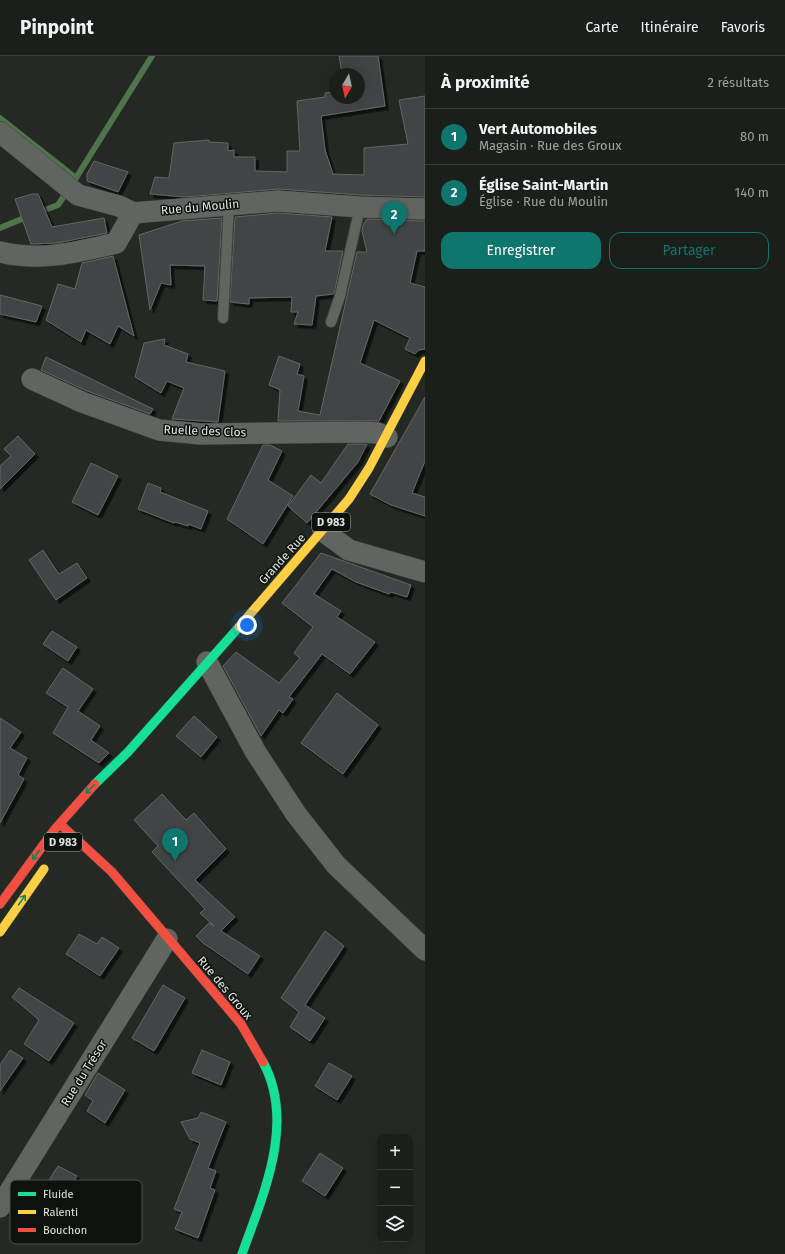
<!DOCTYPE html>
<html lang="fr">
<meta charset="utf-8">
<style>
:root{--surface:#1b1f1a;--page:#242723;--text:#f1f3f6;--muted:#a0a2a2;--line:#393d39;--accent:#0f766e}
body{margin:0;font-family:"Fira Sans",sans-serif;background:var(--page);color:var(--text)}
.controls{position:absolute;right:12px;bottom:12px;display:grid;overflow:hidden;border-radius:8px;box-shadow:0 4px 16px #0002}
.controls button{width:36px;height:36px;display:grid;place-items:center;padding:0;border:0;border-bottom:1px solid var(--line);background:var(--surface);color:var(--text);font:20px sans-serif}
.compass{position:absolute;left:329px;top:12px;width:36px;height:36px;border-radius:50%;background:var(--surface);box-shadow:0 4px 16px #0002;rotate:189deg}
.you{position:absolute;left:247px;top:569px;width:14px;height:14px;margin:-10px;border:3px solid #fff;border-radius:50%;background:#1a73e8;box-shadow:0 0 0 6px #1a73e833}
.badge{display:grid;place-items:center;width:26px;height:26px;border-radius:50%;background:var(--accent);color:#fff;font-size:13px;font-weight:700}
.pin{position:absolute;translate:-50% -33px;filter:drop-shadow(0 1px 2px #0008)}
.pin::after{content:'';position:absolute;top:21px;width:14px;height:12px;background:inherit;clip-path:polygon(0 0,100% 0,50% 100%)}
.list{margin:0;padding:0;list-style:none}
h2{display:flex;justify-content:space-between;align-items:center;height:52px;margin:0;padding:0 16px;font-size:17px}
h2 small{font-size:13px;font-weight:400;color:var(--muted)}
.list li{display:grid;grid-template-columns:26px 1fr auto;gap:12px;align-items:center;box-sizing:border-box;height:56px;padding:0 16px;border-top:1px solid var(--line)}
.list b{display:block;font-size:15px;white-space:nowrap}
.list p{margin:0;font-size:13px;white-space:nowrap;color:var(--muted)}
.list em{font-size:13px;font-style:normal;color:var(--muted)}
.actions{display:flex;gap:8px;padding:12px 16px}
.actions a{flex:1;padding:9px 0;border:1px solid var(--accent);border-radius:12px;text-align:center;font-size:14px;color:var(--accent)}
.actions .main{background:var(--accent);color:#fff}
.icon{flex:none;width:22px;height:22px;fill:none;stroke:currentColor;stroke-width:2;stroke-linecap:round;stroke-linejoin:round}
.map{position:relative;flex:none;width:425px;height:1198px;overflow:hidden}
header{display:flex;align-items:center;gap:24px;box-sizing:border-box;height:56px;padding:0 20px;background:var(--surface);border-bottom:1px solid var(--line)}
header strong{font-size:19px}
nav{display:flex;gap:22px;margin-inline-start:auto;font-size:14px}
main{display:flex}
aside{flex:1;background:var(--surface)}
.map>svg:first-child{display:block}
</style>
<header>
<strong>Pinpoint</strong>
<nav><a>Carte</a><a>Itinéraire</a><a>Favoris</a></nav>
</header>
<main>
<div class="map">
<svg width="425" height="1198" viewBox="0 0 425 1198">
<defs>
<filter id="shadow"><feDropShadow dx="3.5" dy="3.5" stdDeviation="0" flood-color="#0009"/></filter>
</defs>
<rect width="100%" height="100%" fill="#242923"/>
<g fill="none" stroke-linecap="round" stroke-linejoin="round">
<g stroke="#50724d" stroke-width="6">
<path d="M0 62 76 122"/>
<path d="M37 157 58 149 76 122 152 0"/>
<path d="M0 172 29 160"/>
</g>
</g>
<g fill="#424444" stroke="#636766" filter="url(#shadow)">
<path d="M339 0H378L385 50 321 60 325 94 333 118 364 119V92L408 88 399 44 425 40V141L361 139 279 133 185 141 150 138 155 121 169 122 174 87 209 84V86L228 87V95L234 94V101H255V115L287 116V95H300L297 45 325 41V37L335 36V42H359V18H342Z"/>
<path d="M94 105 128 116 118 136 87 125V118Z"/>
<path d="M32 138H38L52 171 104 162 107 177 57 187 31 188 15 143Z"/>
<path d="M278 157 332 161 325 195H343L334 238 316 240 312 269 294 268 298 256H291L292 241 249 242V248L230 246 235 161Z"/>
<path d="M222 162 217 245 203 244 205 210 170 209 171 229 161 227 150 254 139 179 182 165Z"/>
<path d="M367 163 425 165V195H417L410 227 425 231V293L419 294 415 298 405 293 410 282 374 264 360 307 400 325 379 365H278L280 334 269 329 279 300 300 308 297 318 304 320 298 355 320 359 357 196H367L362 175 363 169Z"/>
<path d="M113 200 134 280 118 270 110 288 86 274 81 286 46 264 58 228 75 233 82 207Z"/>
<path d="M0 239 42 250 36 266 0 258Z"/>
<path d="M165 283 164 289 188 298 186 306 225 315 218 366 172 363 184 332 167 325 161 337 135 321 144 287Z"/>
<path d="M46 301 153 353 150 358 87 335 41 314Z"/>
<path d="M425 341V405L412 437 425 441V460L391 449 370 438Z"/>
<path d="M18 380 35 398 0 433V410L11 400 4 393Z"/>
<path d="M348 388H367L358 406 307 467 288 450 311 419 321 427Z"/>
<path d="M263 389H270L282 395 268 424 293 440 263 488 227 463Z"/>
<path d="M91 407 118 420 98 459 72 446Z"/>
<path d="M148 427 161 432 160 436 208 455 201 473 188 468V470L175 466 174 467 138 453Z"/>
<path d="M43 494 59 518 77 507 87 522 56 544 29 504Z"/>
<path d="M321 497 411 529 407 541 391 536 389 538 356 526 332 513 314 538 341 555 337 561 375 586 350 618 322 598 289 641 293 643 283 657 279 654 261 680 223 610 236 596 279 627 300 602 294 597 313 571 282 547Z"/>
<path d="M52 575 77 591 68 605 43 588Z"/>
<path d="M63 612 93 633 78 655 100 670 91 684 109 697 99 707 53 677 68 651 46 637Z"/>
<path d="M337 637 378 669 343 718 301 687Z"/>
<path d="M194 660 217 681 201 701 176 680Z"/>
<path d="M0 662 21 676 10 692 27 702 18 719 24 723 0 767Z"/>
<path d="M162 738 186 764 194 757 226 793 195 824 235 861 221 875 260 900 248 918 203 887 196 880 209 867 214 870 200 857 205 853 152 796 158 790 134 764Z"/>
<path d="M325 875 344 890 305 949 325 962 310 985 290 971 299 956 281 942Z"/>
<path d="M79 878 97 888 102 881 119 892 100 920 66 898Z"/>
<path d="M163 929 185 942 154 995 132 982Z"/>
<path d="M19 932 74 967 49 1005 24 988 39 964 12 941Z"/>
<path d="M10 994 23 1002 0 1035V1009Z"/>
<path d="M202 994 230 1006 221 1029 192 1017Z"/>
<path d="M329 1007 352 1020 337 1044 315 1030Z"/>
<path d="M98 1017 125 1034 105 1067 87 1055 93 1045 85 1039Z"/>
<path d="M201 1056 226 1066 208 1112 216 1115 210 1132 215 1134 198 1182 175 1173 182 1156 174 1153 200 1087 190 1083 181 1066 198 1062Z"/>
<path d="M320 1097 343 1112 325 1140 302 1125Z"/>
<path d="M58 1110 77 1120 61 1146 42 1135Z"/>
</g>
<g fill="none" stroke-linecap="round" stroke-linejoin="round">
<g stroke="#3f433e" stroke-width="12">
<g id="lane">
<path d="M223 262 229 148"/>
<path d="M331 266 340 240 360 151"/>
</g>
</g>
<g stroke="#3f433e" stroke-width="22">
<g id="street">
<path d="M0 76 78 139 119 150 133 157 278 145 360 151 425 153"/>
<path d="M0 196C39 206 78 196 116 187L133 157"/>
<path d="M32 323 82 346 159 374 201 378 362 376 378 377 387 381"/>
<path d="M323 475 349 494 425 516"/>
<path d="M207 606 255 695 296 758 336 809 425 894"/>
<path d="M0 1151 167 883"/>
</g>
</g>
<g stroke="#3f433e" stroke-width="10">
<g id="fast">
<path d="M95 728 128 696 239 571"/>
<path d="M242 1198C263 1139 296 1067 263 1006"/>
</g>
</g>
<g stroke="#3f433e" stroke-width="10">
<g id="slow">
<path d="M239 571 349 443 369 412 425 305"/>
<path d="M0 876 44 813"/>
</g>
</g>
<g stroke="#3f433e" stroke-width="10">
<g id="jam">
<path d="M60 768 112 816 241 968 263 1006"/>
<path d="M0 848 55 773 95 728"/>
</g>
</g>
<use href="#lane" stroke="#60655f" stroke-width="10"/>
<use href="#street" stroke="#60655f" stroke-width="21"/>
<use href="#fast" stroke="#16e098" stroke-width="9"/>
<use href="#slow" stroke="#ffcf43" stroke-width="9"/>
<use href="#jam" stroke="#f24e42" stroke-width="9"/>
</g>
<defs><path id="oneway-shaft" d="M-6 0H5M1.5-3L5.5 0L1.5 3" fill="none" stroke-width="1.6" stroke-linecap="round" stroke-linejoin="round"/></defs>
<g stroke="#12835a">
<use href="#oneway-shaft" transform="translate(90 733) rotate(135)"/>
<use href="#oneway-shaft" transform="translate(36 799) rotate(127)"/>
<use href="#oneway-shaft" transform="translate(22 844) rotate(-55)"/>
</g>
<g text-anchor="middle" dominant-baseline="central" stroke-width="3" stroke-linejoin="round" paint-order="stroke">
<g fill="#0e120e" stroke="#a2a7a1" stroke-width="1">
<rect x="312" y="457" width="38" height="18" rx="3"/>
<rect x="44" y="777" width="38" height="18" rx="3"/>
</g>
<g font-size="11" font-weight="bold" fill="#e1e7e0">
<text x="331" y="466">D 983</text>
<text x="63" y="786">D 983</text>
</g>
<g font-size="12" fill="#e1e7e0" stroke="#0e120e">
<text transform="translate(200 151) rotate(-5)">Rue du Moulin</text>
<text transform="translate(205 375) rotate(2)">Ruelle des Clos</text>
<text transform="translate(282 503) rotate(-48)">Grande Rue</text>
<text transform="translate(225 932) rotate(50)">Rue des Groux</text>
<text transform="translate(84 1017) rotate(-58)">Rue du Trésor</text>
</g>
</g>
<rect x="10" y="1124" width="132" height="64" rx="6" fill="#0e120e" stroke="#4d524d" stroke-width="1"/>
<rect x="18" y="1136" width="18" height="4" fill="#16e098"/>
<rect x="18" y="1154" width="18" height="4" fill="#ffcf43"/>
<rect x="18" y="1172" width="18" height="4" fill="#f24e42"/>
<g font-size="11" fill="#e1e7e0">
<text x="43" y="1142">Fluide</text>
<text x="43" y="1160">Ralenti</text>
<text x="43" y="1178">Bouchon</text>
</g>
</svg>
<div class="controls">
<button>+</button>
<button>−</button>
<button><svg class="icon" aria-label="layers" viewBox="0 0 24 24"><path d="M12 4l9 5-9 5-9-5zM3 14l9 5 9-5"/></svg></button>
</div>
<svg class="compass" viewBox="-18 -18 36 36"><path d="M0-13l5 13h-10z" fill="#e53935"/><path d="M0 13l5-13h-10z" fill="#a0a2a2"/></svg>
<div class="you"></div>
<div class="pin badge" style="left:175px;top:805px">1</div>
<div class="pin badge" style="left:394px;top:178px">2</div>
</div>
<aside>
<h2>À proximité<small>2 résultats</small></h2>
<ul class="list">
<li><span class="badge">1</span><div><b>Vert Automobiles</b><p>Magasin · Rue des Groux</p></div><em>80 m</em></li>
<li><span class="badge">2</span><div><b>Église Saint-Martin</b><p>Église · Rue du Moulin</p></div><em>140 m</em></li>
</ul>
<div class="actions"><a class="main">Enregistrer</a><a>Partager</a></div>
</aside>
</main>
